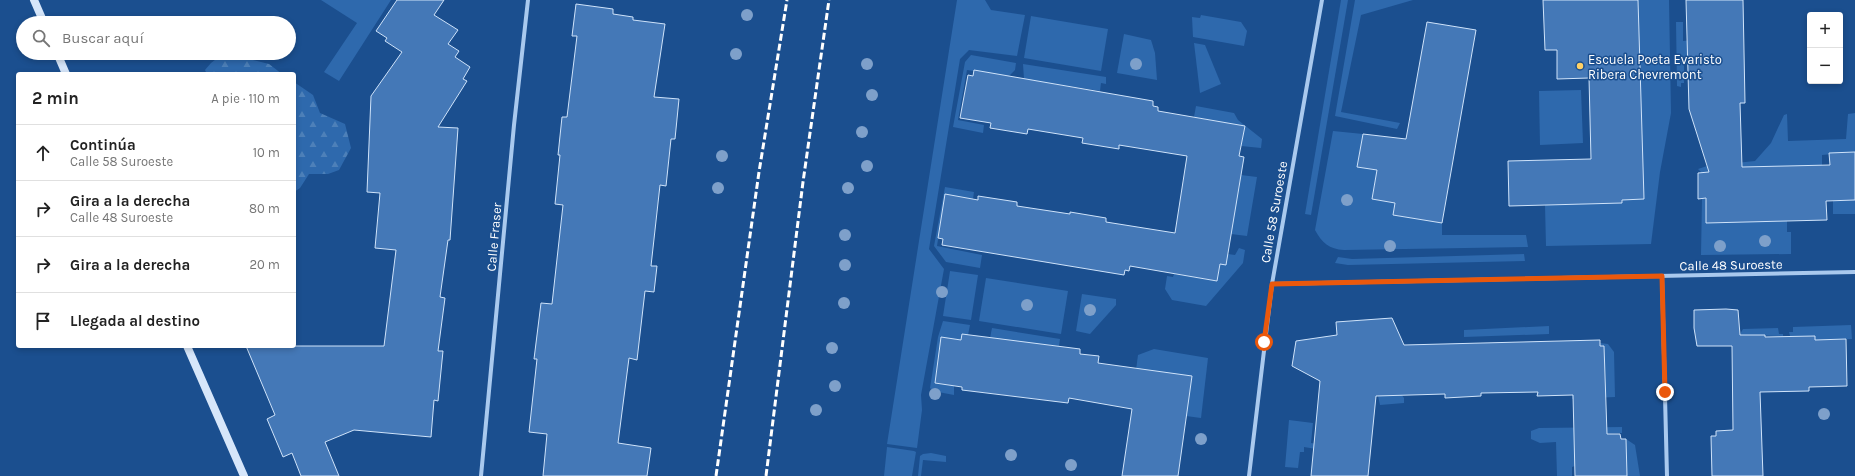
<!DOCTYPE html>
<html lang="es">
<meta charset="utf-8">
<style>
:root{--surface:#fff;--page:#f2f2f2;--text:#222;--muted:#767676;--line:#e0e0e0}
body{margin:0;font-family:Karla,sans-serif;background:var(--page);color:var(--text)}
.controls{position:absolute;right:12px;top:12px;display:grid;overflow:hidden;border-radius:4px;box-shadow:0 2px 6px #0003}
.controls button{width:36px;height:36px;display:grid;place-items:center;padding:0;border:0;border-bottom:1px solid var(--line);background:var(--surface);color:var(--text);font:20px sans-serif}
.stop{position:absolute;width:12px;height:12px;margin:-9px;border:3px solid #ea580c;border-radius:50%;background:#fff}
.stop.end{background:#ea580c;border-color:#fff;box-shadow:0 1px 4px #0008}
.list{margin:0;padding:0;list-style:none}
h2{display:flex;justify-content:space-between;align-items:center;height:52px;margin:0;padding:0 16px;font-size:17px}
h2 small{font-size:13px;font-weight:400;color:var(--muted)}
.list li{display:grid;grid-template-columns:26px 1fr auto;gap:12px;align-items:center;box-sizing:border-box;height:56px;padding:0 16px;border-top:1px solid var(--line)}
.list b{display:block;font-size:15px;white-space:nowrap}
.list p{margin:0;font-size:13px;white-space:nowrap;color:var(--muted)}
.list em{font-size:13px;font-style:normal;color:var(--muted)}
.icon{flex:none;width:22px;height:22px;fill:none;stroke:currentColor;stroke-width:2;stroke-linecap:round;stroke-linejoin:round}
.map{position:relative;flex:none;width:1855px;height:476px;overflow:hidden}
.search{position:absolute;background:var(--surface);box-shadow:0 2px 6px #0003;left:16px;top:16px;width:280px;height:44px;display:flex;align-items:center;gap:10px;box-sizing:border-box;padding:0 14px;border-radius:22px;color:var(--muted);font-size:15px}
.panel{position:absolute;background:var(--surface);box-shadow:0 2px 6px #0003;left:16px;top:72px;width:280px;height:276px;border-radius:4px}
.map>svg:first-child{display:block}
</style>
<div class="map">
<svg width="1855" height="476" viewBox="0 0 1855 476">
<defs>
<pattern id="forest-firs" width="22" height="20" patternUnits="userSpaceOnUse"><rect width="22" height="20" fill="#2e69ad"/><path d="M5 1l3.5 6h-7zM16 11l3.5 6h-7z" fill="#4d80b9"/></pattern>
</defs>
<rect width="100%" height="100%" fill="#1b4f8f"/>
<g fill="#2e69ad">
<path d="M321 0H391L339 81 324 72 357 23Z"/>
<path d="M957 0H985L991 10 1025 15 1017 56 969 50 960 59 929 249 944 269 921 395 922 410 917 448 887 444Z"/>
<path d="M1341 0H1348L1311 215 1305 214Z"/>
<path d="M1355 0H1413L1361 15 1341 112 1400 123 1397 129 1335 116Z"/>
<path d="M1638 0H1669L1671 113 1660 172 1651 244 1546 246 1545 205 1622 203 1642 149Z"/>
<path d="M1201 15 1241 22 1247 31 1244 46 1193 37 1192 17 1200 18Z"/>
<path d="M1031 16 1108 29 1101 71 1024 58Z"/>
<path d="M1676 22H1683V41L1693 40 1694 63 1684 64V83H1681V87L1677 86Z"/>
<path d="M1124 34 1151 40 1155 53 1157 80 1117 73Z"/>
<path d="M1194 43 1205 45 1221 84 1200 93Z"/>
<path d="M971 55 1016 63 1015 70 1009 76 967 70 958 120 984 125 983 133 953 127 965 62Z"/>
<path d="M1023 64 1106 77V84L1101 83 1100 91 1024 79Z"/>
<path d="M1581 90 1583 143 1540 145 1539 91Z"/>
<path d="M1196 106 1234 113 1238 120 1262 139 1261 148 1241 146 1244 126 1194 117Z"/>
<path d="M1855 113V152L1822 155V168L1702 173 1698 169 1707 166 1755 161 1771 143 1784 115 1787 114 1788 141 1846 139 1848 114Z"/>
<path d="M1333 131 1363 134 1357 167 1377 170 1372 199 1395 203 1393 215 1442 223V235H1526L1528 247 1344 250C1329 249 1322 243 1315 230Z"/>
<path d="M1241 175 1257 177 1247 236 1231 234 1233 220 1232 189 1239 190Z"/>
<path d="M945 187 974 192 973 199 945 194 937 246 982 255 980 268 946 262 934 246Z"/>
<path d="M1702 199H1706V223L1787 221V232H1791V254L1701 255Z"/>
<path d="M1855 200V214H1833V201Z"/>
<path d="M1239 248 1245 250 1243 263 1206 306 1172 300 1165 289 1167 276 1173 277 1174 274 1217 281 1220 264 1228 254 1235 255Z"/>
<path d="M1524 254 1525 261 1348 265 1335 263 1338 257 1352 259Z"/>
<path d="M950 271 978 275 971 320 943 316Z"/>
<path d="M986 278 1068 291 1061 334 979 321Z"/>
<path d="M1082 294 1116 299V305L1090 334 1076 331Z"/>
<path d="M943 321 970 325 968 335H962L961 340 941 338 935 383 954 386V395L933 391 930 388 938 337Z"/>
<path d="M1851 325 1852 339 1815 340V336H1790L1789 332H1793V327Z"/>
<path d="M1549 326V334L1464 337V330Z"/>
<path d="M992 328 1060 339 1059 346 990 338Z"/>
<path d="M1778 328 1779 334H1783V336L1746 335 1732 348 1743 329Z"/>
<path d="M1600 343 1608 344 1614 352 1615 397 1572 399V392L1606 391 1604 346H1600Z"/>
<path d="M1154 349 1208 358 1201 418 1186 416 1136 370 1138 355Z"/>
<path d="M1387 376 1404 398V403L1380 405 1378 396Z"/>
<path d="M1289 420 1313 423 1311 443 1317 444 1316 449 1304 447V452H1300L1298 468 1285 467Z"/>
<path d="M1622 427V433L1574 435 1575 466 1572 467V476H1557L1556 442 1540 443 1531 439V431L1539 428Z"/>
<path d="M1626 439 1635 445 1640 476H1627Z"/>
<path d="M887 447 914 451 916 452 912 476H884Z"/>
<path d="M931 453 946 456V462L923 460 921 476H918L920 456 923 454Z"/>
</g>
<g fill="url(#forest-firs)">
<path d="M220 56H236L269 64 282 74H207L205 70 211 63Z"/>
<path d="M294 82 313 95 320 113 345 124 351 148 339 170 328 174H309L300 188 294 192Z"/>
</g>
<g fill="#4478b7" stroke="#cfe3fa">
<path d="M397 0H444L434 15 458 30 448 44 459 51 455 57 470 67 463 79 467 81 438 127 458 128 450 240H448L440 297 445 298 438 351H443L438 401 434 400 431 437 354 430 325 442 339 476H301L292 453 283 457 267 419 275 415 246 346H384L396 250 375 248 380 193 367 192 371 96 402 52 385 41 387 38 376 31Z"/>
<path d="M1543 0H1638L1644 199 1622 200V203L1509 206 1508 161 1591 159 1589 78 1557 79V50H1545Z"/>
<path d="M1686 0H1743L1745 103H1740L1742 167 1830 165 1829 153 1855 152V200L1826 201 1827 220 1706 223V198L1698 199V173L1709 172 1689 109Z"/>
<path d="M576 4 613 9V14L633 17V20L665 24 654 97 679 99 675 139H671L666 186 660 185 651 266H657L654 292 645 291 637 360 629 358 618 443 651 448 647 476H543L547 434 529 432 537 359H534L541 303 552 304 563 205 555 204 560 155H558L562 117H567L577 36H572Z"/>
<path d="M1427 22 1476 30 1442 223 1393 215 1395 203 1372 199 1377 170 1357 167 1363 134 1406 139Z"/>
<path d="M974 70 1153 101V106L1158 107V111L1245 126 1239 156 1244 157 1226 265 1220 264 1217 281 1130 266 1129 271 1125 270 1124 275 942 245 943 239 938 238 945 194 978 200V196L1017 202V206L1070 214V212L1106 218V222L1175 233 1187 156 1119 145V149L1082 143 1083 138 1028 129 1027 134 990 128 991 123 960 118 968 75 973 76Z"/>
<path d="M1726 309 1738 310 1740 335H1765V337L1815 336V340L1846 339 1847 386 1809 387V391L1760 392 1763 476H1712L1711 436H1716V431L1733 430 1732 346H1697L1694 328V310Z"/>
<path d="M1392 318 1404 345 1600 340V346H1604L1607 434H1620L1621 439H1626L1627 476H1575L1573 395 1537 396 1538 392 1481 393V396L1445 398V394L1376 396 1368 476H1311L1320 381 1292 366 1296 341 1337 335 1336 322Z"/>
<path d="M962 334 1080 349V354L1099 356 1098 363 1192 376 1178 476H1122L1132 409 1069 398 1068 403 962 390V387L935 383 941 337 961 340Z"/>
</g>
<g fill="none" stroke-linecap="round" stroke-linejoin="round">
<g stroke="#a9c9ee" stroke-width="4">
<path d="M1662 276 1667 476"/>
<path d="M1272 284 1855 272"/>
<path d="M481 476 514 125 528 0"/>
<path d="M1249 476 1272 284 1322 0"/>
</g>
<g stroke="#d6e6fa" stroke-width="8">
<path d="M34 0 44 23"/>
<path d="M57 53 66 74"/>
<path d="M187 346 244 476"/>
</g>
<g stroke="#fff" stroke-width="3" stroke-dasharray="7 3" stroke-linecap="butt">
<path d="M716 476 759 172 787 0"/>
<path d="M766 476 803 182 829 0"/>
</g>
</g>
<g fill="#7ea0ca">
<circle cx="747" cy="15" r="6"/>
<circle cx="736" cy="54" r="6"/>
<circle cx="867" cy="64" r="6"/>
<circle cx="1136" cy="64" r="6"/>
<circle cx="872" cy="95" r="6"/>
<circle cx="862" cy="132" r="6"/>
<circle cx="722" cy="156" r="6"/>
<circle cx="867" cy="166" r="6"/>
<circle cx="718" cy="188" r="6"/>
<circle cx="848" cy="188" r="6"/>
<circle cx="1347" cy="200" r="6"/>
<circle cx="845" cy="235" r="6"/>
<circle cx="1765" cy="241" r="6"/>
<circle cx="1390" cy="246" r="6"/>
<circle cx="1720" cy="246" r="6"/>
<circle cx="845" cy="265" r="6"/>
<circle cx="942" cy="292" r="6"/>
<circle cx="844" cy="303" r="6"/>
<circle cx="1027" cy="305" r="6"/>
<circle cx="1090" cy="310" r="6"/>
<circle cx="832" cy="348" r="6"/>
<circle cx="835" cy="386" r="6"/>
<circle cx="935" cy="394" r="6"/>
<circle cx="816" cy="410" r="6"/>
<circle cx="1824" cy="414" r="6"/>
<circle cx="1201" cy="439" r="6"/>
<circle cx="1011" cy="455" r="6"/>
<circle cx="1071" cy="465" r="6"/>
</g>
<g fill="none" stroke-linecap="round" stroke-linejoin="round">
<path stroke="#ea580c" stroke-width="5" d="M1264 342 1272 284 1662 276 1665 392"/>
</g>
<circle fill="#ffd166" stroke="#1b4f8f" stroke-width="1.5" cx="1580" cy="66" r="4"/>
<g text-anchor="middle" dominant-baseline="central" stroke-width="3" stroke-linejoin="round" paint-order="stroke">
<g font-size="13" fill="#fff" stroke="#1b4f8f" text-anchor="start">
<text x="1588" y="59">Escuela Poeta Evaristo<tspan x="1588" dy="15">Ribera Chevremont</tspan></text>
</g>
<g font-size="13" fill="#fff" stroke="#1b4f8f">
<text transform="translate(1274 212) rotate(-80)">Calle 58 Suroeste</text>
<text transform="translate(494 237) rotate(-85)">Calle Fraser</text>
<text transform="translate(1731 265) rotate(-1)">Calle 48 Suroeste</text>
</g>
</g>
</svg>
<div class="controls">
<button>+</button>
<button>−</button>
</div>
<div class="stop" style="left:1264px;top:342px"></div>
<div class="stop end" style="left:1665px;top:392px"></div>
<div class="search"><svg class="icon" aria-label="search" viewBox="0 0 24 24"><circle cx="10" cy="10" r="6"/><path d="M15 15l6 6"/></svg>Buscar aquí</div>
<section class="panel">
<h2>2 min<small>A pie · 110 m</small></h2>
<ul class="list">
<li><svg class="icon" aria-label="ahead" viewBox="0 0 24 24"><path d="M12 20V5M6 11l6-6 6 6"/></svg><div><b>Continúa</b><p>Calle 58 Suroeste</p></div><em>10 m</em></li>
<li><svg class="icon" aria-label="right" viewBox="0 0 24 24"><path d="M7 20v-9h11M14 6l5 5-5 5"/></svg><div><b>Gira a la derecha</b><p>Calle 48 Suroeste</p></div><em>80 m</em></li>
<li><svg class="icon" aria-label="right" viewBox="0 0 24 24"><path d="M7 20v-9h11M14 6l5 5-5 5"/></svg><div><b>Gira a la derecha</b></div><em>20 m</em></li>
<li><svg class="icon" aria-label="arrive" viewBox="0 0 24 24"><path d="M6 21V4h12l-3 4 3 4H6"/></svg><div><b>Llegada al destino</b></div></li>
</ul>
</section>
</div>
